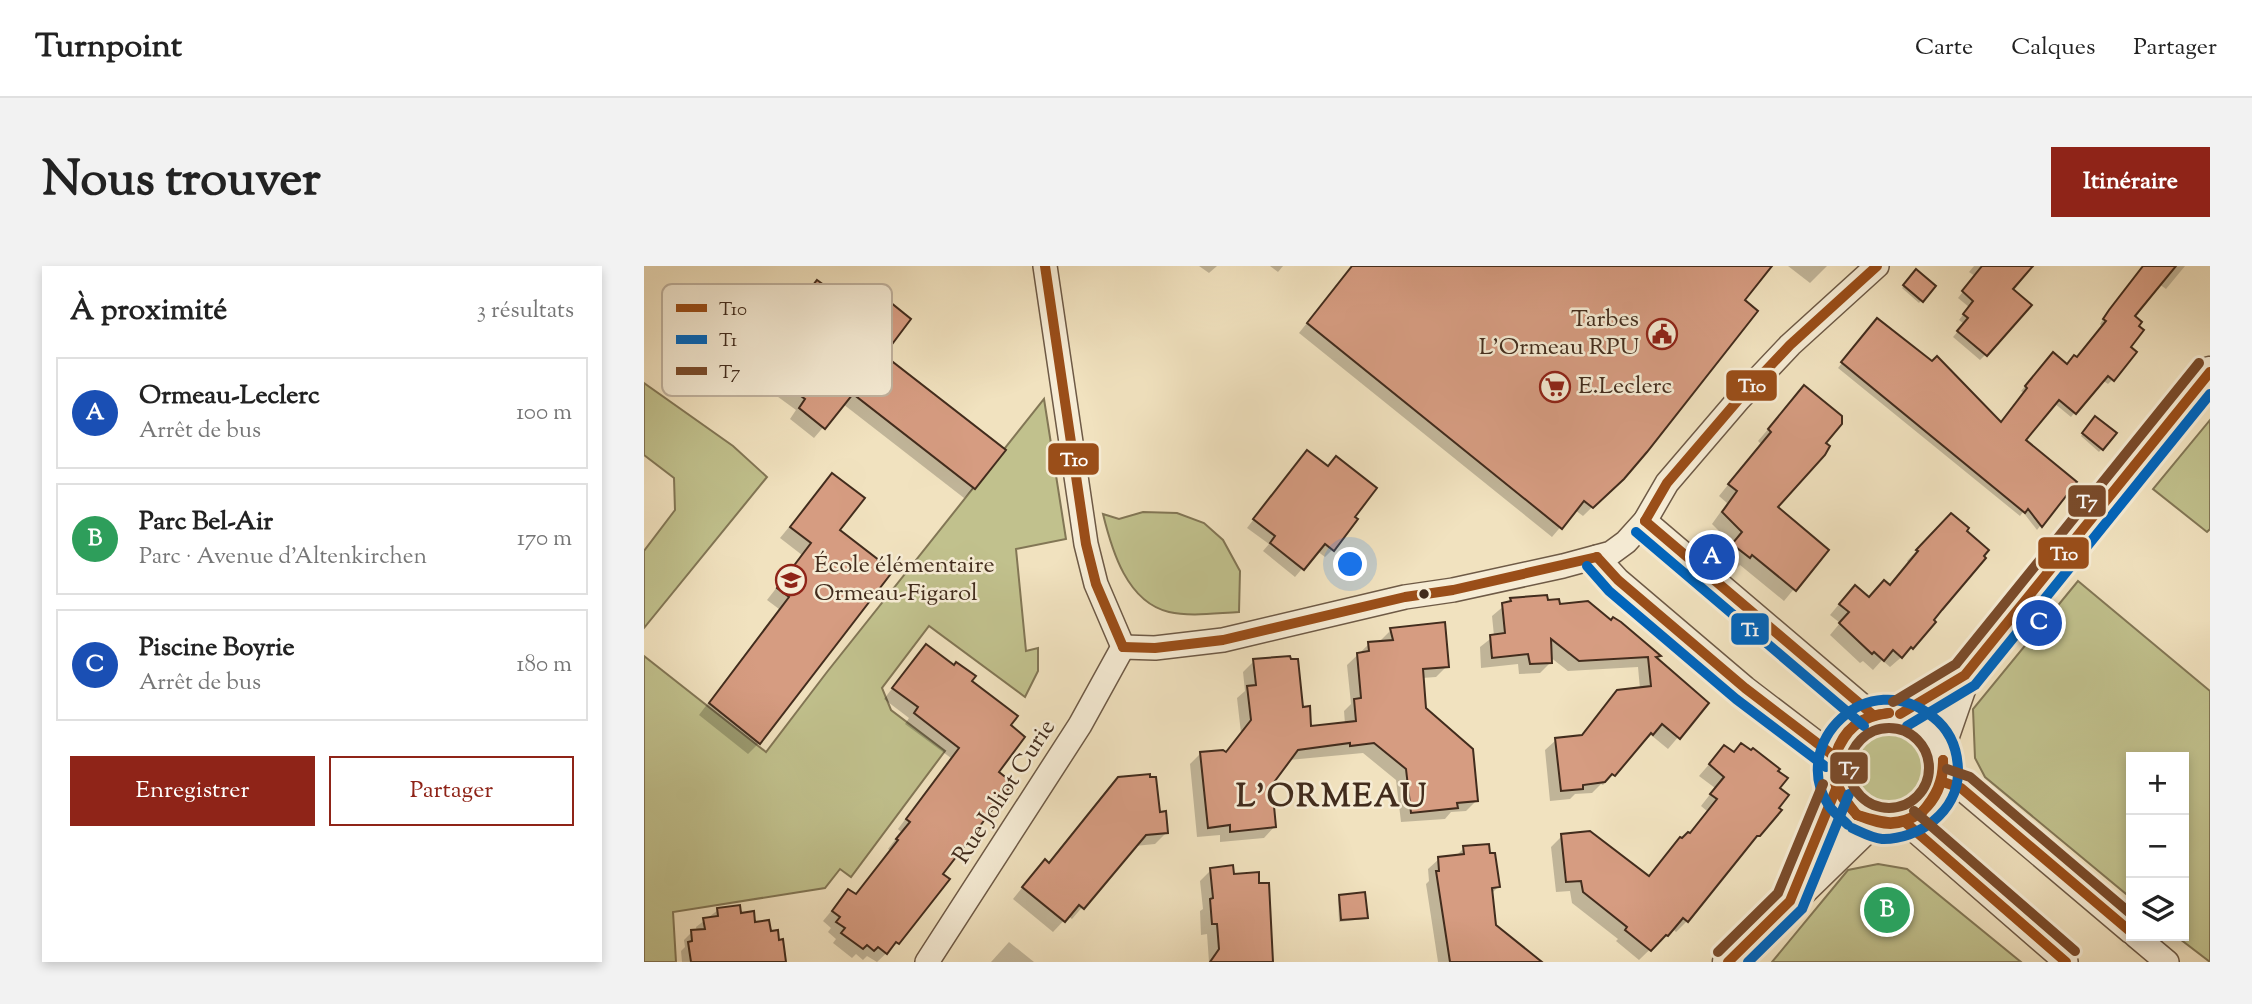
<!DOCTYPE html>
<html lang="fr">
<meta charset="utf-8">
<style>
:root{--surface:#fff;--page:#f2f2f2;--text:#222;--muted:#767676;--line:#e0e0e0;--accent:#8f2418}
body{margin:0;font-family:"Sorts Mill Goudy",serif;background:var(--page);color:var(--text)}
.controls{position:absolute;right:21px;bottom:21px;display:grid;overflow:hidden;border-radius:0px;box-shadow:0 4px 10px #0003}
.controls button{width:63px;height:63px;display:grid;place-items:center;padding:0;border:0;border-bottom:2px solid var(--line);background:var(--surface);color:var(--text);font:35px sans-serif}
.you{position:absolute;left:707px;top:299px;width:24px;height:24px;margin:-18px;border:5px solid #fff;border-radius:50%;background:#1a73e8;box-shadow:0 0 0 10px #1a73e833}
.badge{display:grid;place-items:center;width:46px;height:46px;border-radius:50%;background:var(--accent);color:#fff;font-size:23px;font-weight:700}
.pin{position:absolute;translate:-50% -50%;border:4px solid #fff;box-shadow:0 2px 7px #0006}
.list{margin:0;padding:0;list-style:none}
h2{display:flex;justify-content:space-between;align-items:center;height:91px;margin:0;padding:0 28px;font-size:30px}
h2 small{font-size:23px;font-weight:400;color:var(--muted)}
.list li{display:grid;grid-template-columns:46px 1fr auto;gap:21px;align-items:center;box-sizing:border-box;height:112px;margin:0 14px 14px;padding:0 14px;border:2px solid var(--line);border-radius:0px}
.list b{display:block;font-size:26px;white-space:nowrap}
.list p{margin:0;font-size:23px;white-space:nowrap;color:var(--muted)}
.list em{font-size:23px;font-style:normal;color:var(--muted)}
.actions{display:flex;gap:14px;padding:21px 28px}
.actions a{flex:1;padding:16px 0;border:2px solid var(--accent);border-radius:0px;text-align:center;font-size:24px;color:var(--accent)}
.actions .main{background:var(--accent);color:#fff}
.icon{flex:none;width:38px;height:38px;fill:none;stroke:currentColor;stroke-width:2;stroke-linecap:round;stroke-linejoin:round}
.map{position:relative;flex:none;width:1566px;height:696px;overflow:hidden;border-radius:0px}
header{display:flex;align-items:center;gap:42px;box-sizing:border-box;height:98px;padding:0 35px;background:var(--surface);border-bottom:2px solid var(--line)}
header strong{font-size:33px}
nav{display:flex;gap:38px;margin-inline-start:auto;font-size:24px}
.intro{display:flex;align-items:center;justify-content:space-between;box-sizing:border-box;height:168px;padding:0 42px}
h1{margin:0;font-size:49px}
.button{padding:18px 32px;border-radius:0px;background:var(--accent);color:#fff;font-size:24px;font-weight:700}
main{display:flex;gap:42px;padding:0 42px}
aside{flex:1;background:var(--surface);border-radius:0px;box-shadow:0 4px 10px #0003}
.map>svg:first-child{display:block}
</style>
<header>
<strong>Turnpoint</strong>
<nav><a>Carte</a><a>Calques</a><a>Partager</a></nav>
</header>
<div class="intro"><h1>Nous trouver</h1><a class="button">Itinéraire</a></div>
<main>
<aside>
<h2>À proximité<small>3 résultats</small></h2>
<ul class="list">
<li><span class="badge" style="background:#1a4fb4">A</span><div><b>Ormeau-Leclerc</b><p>Arrêt de bus</p></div><em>100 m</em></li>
<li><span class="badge" style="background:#2e9e5b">B</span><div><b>Parc Bel-Air</b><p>Parc · Avenue d'Altenkirchen</p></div><em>170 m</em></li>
<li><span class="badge" style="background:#1a4fb4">C</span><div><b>Piscine Boyrie</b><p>Arrêt de bus</p></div><em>180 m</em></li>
</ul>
<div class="actions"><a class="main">Enregistrer</a><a>Partager</a></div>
</aside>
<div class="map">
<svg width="1566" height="696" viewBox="0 0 1566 696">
<rect width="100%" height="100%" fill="#f1e2bf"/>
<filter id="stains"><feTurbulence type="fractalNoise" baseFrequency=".00286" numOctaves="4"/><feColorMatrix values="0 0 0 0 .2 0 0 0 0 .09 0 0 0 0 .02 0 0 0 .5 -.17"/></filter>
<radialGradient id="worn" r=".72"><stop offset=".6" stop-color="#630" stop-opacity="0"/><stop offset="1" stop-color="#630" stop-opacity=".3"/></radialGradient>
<g fill="#c1c18d" stroke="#827655" stroke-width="2">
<path d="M0 117 89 180 123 211 0 362V285L31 244 30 212 0 189Z"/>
<path d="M400 133 422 273 372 283 382 385 394 382V405L381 431 285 360 238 422 247 444 301 485 207 611 196 603 181 622 29 646 32 696H0V390L122 486 183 406Z"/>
<path d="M1566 154V263L1563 266 1509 223Z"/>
<path d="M499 246 533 247 560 257 579 274 596 305 595 346C573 347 546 351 525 346 483 336 468 285 459 248L475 253Z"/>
<path d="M1434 315 1566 425V696L1532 670H1540V491H1487V632L1341 511 1331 492 1329 443Z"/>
<circle cx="1243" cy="506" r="38"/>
<path d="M1234 598 1263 603 1377 696H1128L1204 604Z"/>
</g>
<g fill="#0003">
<path d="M555 0H573L565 7Z"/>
<path d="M626 0H639L634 6Z"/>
<path d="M708 0H1126L1099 35 978 212 939 250 931 244 908 271 655 67Z"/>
<path d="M1144 0H1183L1166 17Z"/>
<path d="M1330 0H1390L1369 25 1342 88 1336 94 1309 71 1320 58 1315 54 1325 41 1314 32 1331 10 1325 6Z"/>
<path d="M1500 0H1541L1522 23 1515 18 1489 50 1485 81 1491 86 1468 114 1464 118 1458 114 1427 151 1410 137 1380 174 1431 216 1393 264 1379 246 1376 250 1194 102 1229 58 1356 158 1380 127 1377 125 1404 93 1423 100 1433 93 1459 61 1456 58 1461 50Z"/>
<path d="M1273 6 1290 20 1275 37 1258 22Z"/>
<path d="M163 27 219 49 236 30 237 89 330 222 320 232 199 138 170 172 146 153 152 144 101 107Z"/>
<path d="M1160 121 1199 154 1131 242 1182 284 1140 335 1096 299 1093 302 1078 290 1088 278 1068 258 1083 237 1075 230 1117 178 1114 175Z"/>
<path d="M1451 152 1470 168 1455 186 1437 170Z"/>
<path d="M656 193 708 251 688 284 681 291 673 285 651 311 619 285 625 278 603 262Z"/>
<path d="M188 209 194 264 247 305 115 477 104 488 55 449 135 343 123 334 158 289 136 272Z"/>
<path d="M1307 249 1287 354 1268 382 1246 401 1238 394 1229 404 1219 395 1216 397 1186 369 1196 357 1186 349 1201 331 1224 333 1245 321 1265 297 1263 295Z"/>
<path d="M867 334 902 336 914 340 1015 390 1012 393 1063 437 1024 483 1007 469 959 519 957 518 948 527 931 528 926 533 906 535 901 484 912 474 936 471 974 426 996 423 994 401 924 405 906 391 907 396 896 407 875 408 874 398 837 402 836 381 850 370 848 350Z"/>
<path d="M747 364 803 400 792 411 778 412 781 443 833 534 822 545 807 546 801 553 757 556 752 514 719 487 645 494 626 518 630 561 620 572 576 576V569L553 571 546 498 556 488 581 487 597 467 593 432 601 425 599 406 610 395 657 442 666 462 701 458 700 445 707 438 703 399 725 378 737 377 736 375Z"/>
<path d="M273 390 310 401 326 416 364 460 352 507 297 608 253 677 233 696 223 690 219 694 212 688 208 692 189 677 192 673 184 666 187 662 179 655 204 625 211 629 246 584 244 583 257 566 254 563 307 492 261 458 265 452 240 433Z"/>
<path d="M1080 481 1134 523 1114 569 1102 580 1043 655 1032 666 1028 662 995 694 972 675 974 673 928 637 926 625 912 626 907 581 918 570 1004 611 1026 584 1045 568 1063 545 1057 540 1071 522 1055 510Z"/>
<path d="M505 513 514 548 522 567 511 578 491 580 428 653 424 650 409 666 369 633 390 607 404 598 463 524Z"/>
<path d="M820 582 854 621 847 628 850 660 896 696H794L782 618 785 615 784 603 795 593 811 591Z"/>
<path d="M567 604 589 610 627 696H565L563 668 557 669 556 645 559 643 556 615Z"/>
<path d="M696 630 722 651 720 653 695 656 694 633Z"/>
<path d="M74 644 95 649 125 667 140 696H38L37 685 41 681 40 674 48 666H53L52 661Z"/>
<path d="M365 676 390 696H347Z"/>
</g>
<g fill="#d69c81" stroke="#422c1d" stroke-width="2">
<path d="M708 0H1128L1101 34 1114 45 1003 186 980 213 949 242 940 235 918 263 663 57Z"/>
<path d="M1338 0H1389L1369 23 1388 39 1343 90 1313 65 1324 52 1319 48 1329 35 1318 25Z"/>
<path d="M1499 0H1532L1491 50 1498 56 1495 60 1500 64 1487 81 1493 86 1470 115 1464 110 1432 148 1415 134 1382 174 1433 216 1398 261 1384 243 1381 247 1197 96 1233 52 1288 95 1293 90 1357 156 1383 122 1381 120 1409 86 1423 98 1430 89 1433 91 1462 55 1459 53 1465 44Z"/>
<path d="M1272 3 1292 20 1279 36 1259 19Z"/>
<path d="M173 14 220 48 236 28 267 53 240 89 362 184 331 223 209 128 181 163 155 142 161 133 110 96Z"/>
<path d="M1160 119 1198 150V158L1182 177 1186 180 1181 189 1134 241 1185 284 1152 325 1108 289 1106 292 1088 278 1098 266 1078 246 1093 225 1084 218 1127 166 1124 163Z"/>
<path d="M1451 150 1473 167 1459 184 1438 167Z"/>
<path d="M663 184 684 200 692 190 733 222 711 251 714 253 690 285 681 278 660 304 626 277 631 270 609 253Z"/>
<path d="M188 207 221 232 196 264 249 305 116 478 65 437 145 331 133 322 167 277 146 261Z"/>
<path d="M1307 247 1325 262 1323 265 1345 284 1340 290 1342 292 1298 344 1290 354 1292 356 1269 383 1267 381 1258 392 1249 384 1240 395 1230 386 1228 388 1195 357 1205 346 1195 338 1211 319 1225 331 1240 314 1246 319 1274 285 1272 284Z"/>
<path d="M903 329 904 334 915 333 916 338 944 335 967 354 969 351 977 356 1017 390 1012 391 1065 437 1036 473 1018 458 1009 469 1007 467 971 510 968 508 961 516 939 519V523L917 525 911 472 938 469 973 424 1007 420 1004 391 935 395 907 373 908 397 886 398 884 388 848 392 846 369 861 367 858 337 867 335 866 332Z"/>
<path d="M801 356 805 401 779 403 782 442 829 483 834 535 813 537 814 542 767 547 762 503 730 477 706 480V477L654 484 628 519 632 561 586 566V559L564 562 556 486 579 484 582 486 607 454 603 420 612 419 609 393 646 390 647 393H654L659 441 666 440 667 460 712 455 710 433 717 432 713 387 725 385 724 376 749 374 746 362Z"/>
<path d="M282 378 310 399 312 396 332 410 328 415 374 450 367 459 381 471 355 506 369 517 299 608 306 613 255 678 252 676 243 688 234 681 230 685 223 679 219 683 197 667 201 662 192 656 196 651 188 645 204 623 212 628 254 574 252 573 266 556 262 553 315 482 270 447 274 441 248 422Z"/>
<path d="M1097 477 1107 484 1109 482 1136 503 1134 505 1144 512 1136 522 1145 529 1135 542 1138 544 1116 570H1113L1044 656 1039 652 1024 670 1022 669 1007 685 981 664 983 661 939 626 937 615 922 616 917 568 946 565 1005 610 1036 571 1038 572 1044 566 1046 567 1073 533 1066 528 1080 511 1065 498 1080 479 1090 486Z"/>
<path d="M506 508V511H512L516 546 522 545 524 567 502 569 440 643 435 639 421 656 378 621 401 593 405 597 474 511Z"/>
<path d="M845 578 846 587H851L856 621 848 622 852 659 898 696H806L792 605H795L794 591 820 588 819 580Z"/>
<path d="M589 599 590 608 615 606V617H625L629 696H566L575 683 573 658H568L566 633 569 632 566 602Z"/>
<path d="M721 626 724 652 697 654 695 629Z"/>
<path d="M96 639 97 647 110 645 111 656 125 654 127 665 134 664 135 674 139 673 142 696H47L44 676 48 675 47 664 61 663 59 652 74 650 73 642Z"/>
</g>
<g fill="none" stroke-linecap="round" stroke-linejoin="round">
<g stroke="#6e5a46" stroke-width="26">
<g id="minor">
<path d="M401 0 442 278 452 318 479 381"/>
<path d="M1001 255 1229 449"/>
<path d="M953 291 974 314 1101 422 1190 490"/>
<path d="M479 381 511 382 579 374 761 331 809 324 919 300 967 287 982 276 1001 255 1023 217 1095 133 1146 79 1233 0"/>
<path d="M1299 516 1317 522 1487 666"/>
<path d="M1261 556 1422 696"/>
<path d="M1492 670 1523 696"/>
<path d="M283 696 436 459 479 381"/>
</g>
</g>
<g stroke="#6e5a46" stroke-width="33">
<g id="tertiary">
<circle cx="1245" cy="503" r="56"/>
<path d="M1256 448 1321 409"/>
<path d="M1296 481 1321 409 1566 106"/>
<path d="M1150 625 1192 523"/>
<path d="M1084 696 1228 556"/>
</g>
</g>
<use href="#minor" stroke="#f6ecd5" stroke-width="23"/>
<use href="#tertiary" stroke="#f6ecd5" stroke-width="30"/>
<g stroke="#f6ecd5" stroke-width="16">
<g id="bus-1">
<path d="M401 0 442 278 452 318 479 381"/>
<path d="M1001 255 1023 217 1095 133 1146 79 1233 0"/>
<path d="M1001 255 1229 449"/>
<path d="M953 291 974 314 1101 422 1190 490"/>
<path d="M479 381 511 382 579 374 761 331 809 324 953 291"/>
<path d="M1256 448 1321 409 1566 106"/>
<path d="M1191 490C1190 518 1196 528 1213 549"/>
<path d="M1191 490C1185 517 1195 530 1213 549"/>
<path d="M1191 490C1199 463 1217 449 1245 447"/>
<path d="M1191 490C1202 463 1215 451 1245 447"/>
<path d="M1299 516 1317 522 1487 666"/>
<path d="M1278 546C1292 529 1299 516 1299 494"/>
<path d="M1278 546C1294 532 1300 515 1299 494"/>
<path d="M1213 549C1240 557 1253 561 1278 546"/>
<path d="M1213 549C1240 560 1254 563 1278 546"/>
<path d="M1261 556 1422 696"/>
<path d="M1084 696 1146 635 1192 523"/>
</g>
</g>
<g stroke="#f6ecd5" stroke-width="16">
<g id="bus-2">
<path d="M992 266 1220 460"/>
<path d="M943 300 965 325 1092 433 1182 501"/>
<path d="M1263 460 1331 419 1566 128"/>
<path d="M1204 559C1198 553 1190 547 1185 540 1144 478 1224 398 1289 451 1307 465 1314 483 1314 506 1314 546 1274 574 1238 573 1228 572 1217 566 1208 562"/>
<path d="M1104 696 1158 643 1205 528"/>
</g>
</g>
<g stroke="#f6ecd5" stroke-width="16">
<g id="bus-3">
<path d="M1249 436 1312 398 1555 97"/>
<circle cx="1245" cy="502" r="40"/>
<path d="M1303 503 1326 511 1487 648"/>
<path d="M1270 545 1431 685"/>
<path d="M1074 686 1134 627 1179 518"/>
</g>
</g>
<use href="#bus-1" stroke="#9a4e19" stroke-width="10"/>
<use href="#bus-2" stroke="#0065bd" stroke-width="10"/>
<use href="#bus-3" stroke="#7a4b2a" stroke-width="10"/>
</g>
<defs>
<g id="civic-ring" transform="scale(1.575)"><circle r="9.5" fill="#f6ecd5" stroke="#8f2418" stroke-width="1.5"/><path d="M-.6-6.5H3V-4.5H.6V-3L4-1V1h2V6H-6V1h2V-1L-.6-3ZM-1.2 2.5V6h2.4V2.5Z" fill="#8f2418"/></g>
<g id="supermarket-ring" transform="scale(1.575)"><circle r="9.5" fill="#f6ecd5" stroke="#8f2418" stroke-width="1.5"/><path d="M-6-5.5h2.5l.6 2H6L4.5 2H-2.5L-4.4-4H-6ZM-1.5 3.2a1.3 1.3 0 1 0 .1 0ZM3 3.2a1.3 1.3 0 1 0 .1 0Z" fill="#8f2418"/></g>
<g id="school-ring" transform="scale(1.575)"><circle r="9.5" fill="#f6ecd5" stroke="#8f2418" stroke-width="1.5"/><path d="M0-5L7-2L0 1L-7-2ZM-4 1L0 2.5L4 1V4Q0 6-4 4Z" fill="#8f2418"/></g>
</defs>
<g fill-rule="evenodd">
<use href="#civic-ring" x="1018" y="68"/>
<use href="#supermarket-ring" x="911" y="121"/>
<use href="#school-ring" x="147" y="314"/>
</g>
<circle fill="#422c1d" stroke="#f6ecd5" stroke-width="2.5" cx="780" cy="328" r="6"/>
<g text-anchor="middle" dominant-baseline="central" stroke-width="5" stroke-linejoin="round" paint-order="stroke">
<g font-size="24" fill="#422c1d" stroke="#f6ecd5" text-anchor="start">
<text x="995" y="54" text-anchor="end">Tarbes<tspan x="995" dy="28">L'Ormeau RPU</tspan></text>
<text x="934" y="121">E.Leclerc</text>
<text x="170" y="300">École élémentaire<tspan x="170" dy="28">Ormeau-Figarol</tspan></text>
</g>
<g font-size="24" fill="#422c1d" stroke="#f6ecd5">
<text transform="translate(361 526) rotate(-57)">Rue Joliot Curie</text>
</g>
<g font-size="32" font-weight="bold" letter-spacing="2" fill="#422c1d" stroke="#f6ecd5">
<text x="688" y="532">L'ORMEAU</text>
</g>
</g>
<rect x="18" y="18" width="230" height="112" rx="10" fill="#f6ecd5" stroke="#c0b29e" stroke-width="2"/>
<rect x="32" y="38" width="31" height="8" fill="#9a4e19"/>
<rect x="32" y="69" width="31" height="9" fill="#0065bd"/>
<rect x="32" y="101" width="31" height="8" fill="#7a4b2a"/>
<g font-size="19" fill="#422c1d">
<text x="75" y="49">T10</text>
<text x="75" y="80">T1</text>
<text x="75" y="112">T7</text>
</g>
<g stroke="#f6ecd5" stroke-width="2.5">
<rect x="1081" y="103" width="53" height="33" rx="7" fill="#9a4e19"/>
<rect x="403" y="176" width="53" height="34" rx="7" fill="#9a4e19"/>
<rect x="1423" y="218" width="40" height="34" rx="7" fill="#7a4b2a"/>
<rect x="1393" y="270" width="53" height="34" rx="7" fill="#9a4e19"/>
<rect x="1086" y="346" width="40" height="34" rx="7" fill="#0065bd"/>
<rect x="1185" y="485" width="40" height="34" rx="7" fill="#7a4b2a"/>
</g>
<g font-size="19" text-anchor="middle" font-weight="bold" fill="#fff">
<text x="1108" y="126">T10</text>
<text x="430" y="200">T10</text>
<text x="1443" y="242">T7</text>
<text x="1420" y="294">T10</text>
<text x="1106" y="370">T1</text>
<text x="1205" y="509">T7</text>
</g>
<rect width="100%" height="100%" filter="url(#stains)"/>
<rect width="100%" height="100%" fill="url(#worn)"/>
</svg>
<div class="controls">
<button>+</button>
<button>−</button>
<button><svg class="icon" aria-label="layers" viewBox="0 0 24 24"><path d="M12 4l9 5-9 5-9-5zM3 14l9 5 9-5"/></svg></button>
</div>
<div class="you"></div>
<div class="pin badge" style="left:1068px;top:291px;background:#1a4fb4">A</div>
<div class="pin badge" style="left:1243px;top:644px;background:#2e9e5b">B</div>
<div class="pin badge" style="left:1395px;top:357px;background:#1a4fb4">C</div>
</div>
</main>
